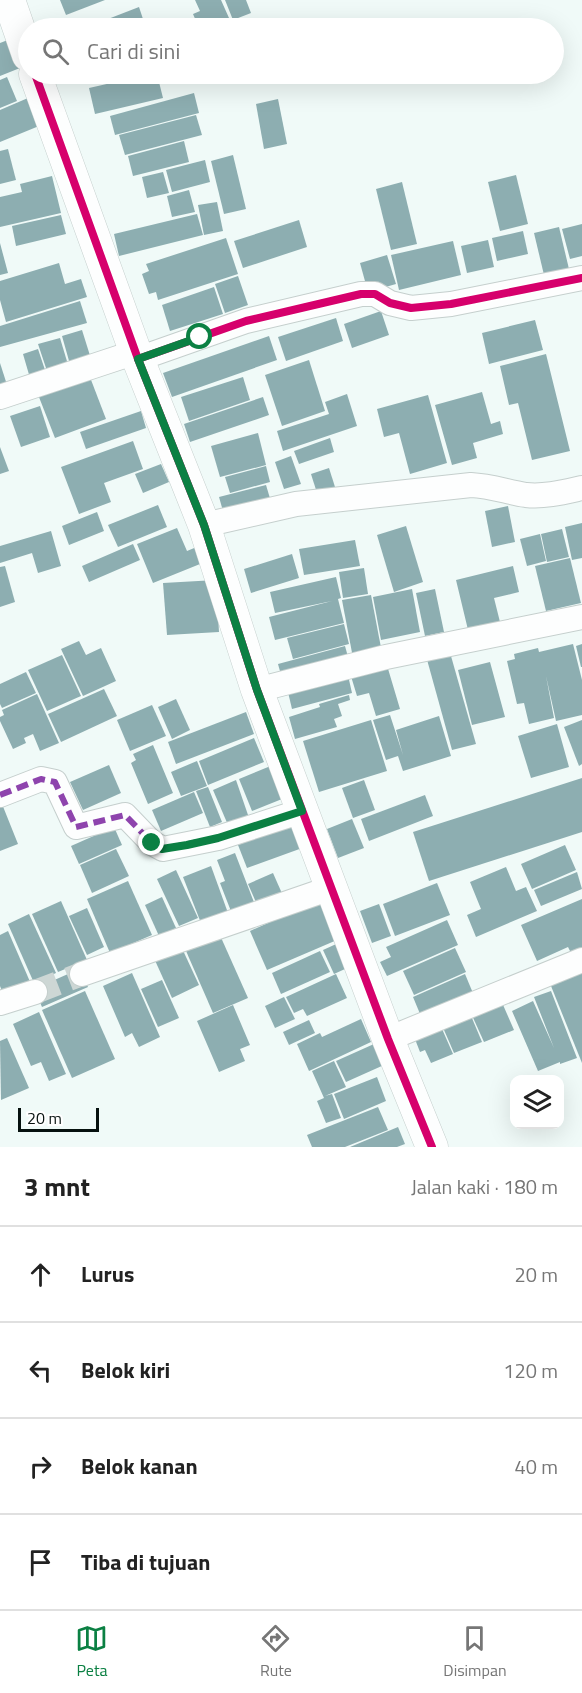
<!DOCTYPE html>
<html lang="id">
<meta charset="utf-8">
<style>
:root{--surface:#fff;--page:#f6f6f6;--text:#222;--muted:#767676;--line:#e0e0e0;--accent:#0b8043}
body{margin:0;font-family:"Titillium Web",sans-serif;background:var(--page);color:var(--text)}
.controls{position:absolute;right:18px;bottom:18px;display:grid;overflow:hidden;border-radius:12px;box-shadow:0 6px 24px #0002}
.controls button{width:54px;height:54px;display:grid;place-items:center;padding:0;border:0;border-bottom:2px solid var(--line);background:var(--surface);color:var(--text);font:30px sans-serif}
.scale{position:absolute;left:18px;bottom:15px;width:81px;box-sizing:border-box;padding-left:6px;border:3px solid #06110f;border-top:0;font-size:16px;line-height:21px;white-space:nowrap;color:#06110f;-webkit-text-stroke:4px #fff;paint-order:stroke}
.stop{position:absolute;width:18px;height:18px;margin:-14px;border:4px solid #0b8043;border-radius:50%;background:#fff}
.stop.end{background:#0b8043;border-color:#fff;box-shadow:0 2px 6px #0008}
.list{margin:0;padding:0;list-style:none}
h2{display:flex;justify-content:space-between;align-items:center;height:78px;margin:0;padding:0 24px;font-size:26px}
h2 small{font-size:20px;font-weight:400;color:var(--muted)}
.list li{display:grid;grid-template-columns:39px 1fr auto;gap:18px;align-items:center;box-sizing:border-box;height:96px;padding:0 24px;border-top:2px solid var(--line)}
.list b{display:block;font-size:22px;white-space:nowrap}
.list em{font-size:20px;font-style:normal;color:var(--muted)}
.icon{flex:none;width:33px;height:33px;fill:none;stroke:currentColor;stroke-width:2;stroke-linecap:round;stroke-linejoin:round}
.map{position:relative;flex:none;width:582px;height:1147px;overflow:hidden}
.search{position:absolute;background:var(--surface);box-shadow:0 6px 24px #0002;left:18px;right:18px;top:18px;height:66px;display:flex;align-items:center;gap:15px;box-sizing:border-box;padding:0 21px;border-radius:33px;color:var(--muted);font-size:22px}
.sheet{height:462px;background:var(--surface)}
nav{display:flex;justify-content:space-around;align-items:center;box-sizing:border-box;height:84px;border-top:2px solid var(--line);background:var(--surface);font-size:16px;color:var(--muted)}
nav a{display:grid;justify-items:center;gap:3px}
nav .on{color:var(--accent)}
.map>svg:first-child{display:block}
</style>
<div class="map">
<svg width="582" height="1147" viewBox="0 0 582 1147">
<rect width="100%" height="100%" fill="#f0faf8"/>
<g fill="#8daeb1">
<path d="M60 0H105L66 15Z"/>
<path d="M195 0H221L229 18 203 28H199L193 14 200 11Z"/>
<path d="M225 0H246L251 13 233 20Z"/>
<path d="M139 7 146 28H112L108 19Z"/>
<path d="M106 21 109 28H87Z"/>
<path d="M13 38 25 66 0 76V43Z"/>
<path d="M151 74H157L163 98 95 114 89 88Z"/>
<path d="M7 77 17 101 0 108V80Z"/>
<path d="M194 93 199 113 115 135 110 116Z"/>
<path d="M28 98 39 126 0 142V110Z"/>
<path d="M278 99 287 144 264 149 256 104Z"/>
<path d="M196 115 202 135 125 155 119 135Z"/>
<path d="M184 141 189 162 133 176 128 156Z"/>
<path d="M8 149 16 180 0 184V151Z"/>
<path d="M233 155 246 209 224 214 211 161Z"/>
<path d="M205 160 210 182 172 192 166 170Z"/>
<path d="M163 172 169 193 147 198 142 177Z"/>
<path d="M516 175 528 224 500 231 488 182Z"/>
<path d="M52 176 61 213 0 227V197L22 192 20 184Z"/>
<path d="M402 182 417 244 391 250 376 189Z"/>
<path d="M189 190 195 212 172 217 167 196Z"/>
<path d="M217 202 223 231 204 235 198 205Z"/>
<path d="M197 214 203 235 119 256 114 234Z"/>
<path d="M61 215 66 234 16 246 12 226Z"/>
<path d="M299 220 307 247 243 268 234 241Z"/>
<path d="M582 224V256L570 259 562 229Z"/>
<path d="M559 227 569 269 544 275 534 233Z"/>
<path d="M523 231 528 254 497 261 492 238Z"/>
<path d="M226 238 238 274 158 300 156 292 149 294 142 274 149 271 146 264Z"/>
<path d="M488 240 494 267 467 273 461 246Z"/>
<path d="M453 241 461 275 399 290 391 255Z"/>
<path d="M0 243 8 273 0 275Z"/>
<path d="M387 255 396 284 368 292 360 263Z"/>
<path d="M59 263 65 284 81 279 87 297 6 322 0 300V281Z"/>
<path d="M238 276 248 305 225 313 215 284Z"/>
<path d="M214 287 223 314 170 331 162 305Z"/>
<path d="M80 301 87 323 0 347V326Z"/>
<path d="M381 311 389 335 352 348 344 324Z"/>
<path d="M336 318 343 341 286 361 278 337Z"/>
<path d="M535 320 543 350 489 364 482 333Z"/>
<path d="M82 330 92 362 71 368 62 336Z"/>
<path d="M269 336 277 360 172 397 163 373Z"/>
<path d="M60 338 69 368 48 374 38 344Z"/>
<path d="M38 349 46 373 30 378 23 354Z"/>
<path d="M546 354 570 451 532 460 518 403 509 405 500 366Z"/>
<path d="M309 360 325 411 282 426 265 375Z"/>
<path d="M0 363 9 391 0 393Z"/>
<path d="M88 372 106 419 55 438 37 392Z"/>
<path d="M243 377 250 400 189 421 181 397Z"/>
<path d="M482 392 491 424 500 421 503 434 473 443 477 458 452 465 435 405Z"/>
<path d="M347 394 357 426 283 451 277 431 329 414 325 402Z"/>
<path d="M428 395 447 463 410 474 399 433 384 437 377 409Z"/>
<path d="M263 397 269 415 190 442 184 424Z"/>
<path d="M40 406 50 437 21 447 10 416Z"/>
<path d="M141 411 146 428 86 449 80 432Z"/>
<path d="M258 433 266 465 220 477 211 446Z"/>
<path d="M330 438 334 452 299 464 294 451Z"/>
<path d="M133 441 143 469 104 483 111 502 79 514 61 467Z"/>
<path d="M0 447 9 471 0 474Z"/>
<path d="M291 456 301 484 284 489 275 462Z"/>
<path d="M161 464 169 482 143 493 135 474Z"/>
<path d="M266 466 270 482 230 493 225 477Z"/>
<path d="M329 468 335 487 317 493 311 474Z"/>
<path d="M266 485 272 505 225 518 219 497Z"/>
<path d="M158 505 167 527 118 547 108 525Z"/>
<path d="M508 506 515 542 492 547 485 511Z"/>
<path d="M97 512 104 531 69 545 62 526Z"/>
<path d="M582 523V558L572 560 565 527Z"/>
<path d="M406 526 423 582 394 592 377 535Z"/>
<path d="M177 528 187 551 199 546 205 562 153 583 137 544Z"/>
<path d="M562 529 569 557 547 562 541 534Z"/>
<path d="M51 531 61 566 38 573 32 553 0 563V546Z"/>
<path d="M540 534 546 561 527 566 520 539Z"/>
<path d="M355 540 360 566 304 575 299 549Z"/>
<path d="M133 544 140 560 89 582 82 566Z"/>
<path d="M292 554 299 578 251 593 244 569Z"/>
<path d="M570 558 581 603 546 611 535 566Z"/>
<path d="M5 566 15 602 0 607V567Z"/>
<path d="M513 566 519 592 494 598 501 626 469 634 456 580Z"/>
<path d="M364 568 368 594 343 598 339 572Z"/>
<path d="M336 577 341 598 338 599 344 623 275 640 269 617 332 601 275 613 270 592Z"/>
<path d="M216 580 219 632 167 635 163 583Z"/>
<path d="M412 589 420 632 381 640 373 597Z"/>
<path d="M435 589 444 632 425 636 416 593Z"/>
<path d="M371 595 382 653 353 658 342 600Z"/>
<path d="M344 624 349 644 293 659 287 638Z"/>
<path d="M79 641 86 655 101 648 116 681 83 696 61 649Z"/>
<path d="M573 644 582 680V715L556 721 546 676 554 718 529 724 524 703 517 704 507 661 515 659 514 654 538 648 539 652Z"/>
<path d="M582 644V667H581L576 646Z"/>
<path d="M345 646 350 664 283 682 278 664Z"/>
<path d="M449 649 476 744 452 750 426 656Z"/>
<path d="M62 655 81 696 47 711 28 670Z"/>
<path d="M386 662 400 709 376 716 369 693 357 696 350 673Z"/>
<path d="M490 662 505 717 472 725 458 670Z"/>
<path d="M347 671 352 693 292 709 287 688Z"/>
<path d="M26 672 36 693 2 708 0 704V684Z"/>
<path d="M104 689 117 716 61 742 48 714Z"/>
<path d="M37 694 59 743 40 751 33 734 24 738 26 743 13 749 0 721V717L4 715 2 710Z"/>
<path d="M349 695 350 700 338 704 342 716 334 719 337 727 295 739 289 717 320 707 319 704Z"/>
<path d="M176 699 190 730 172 739 158 707Z"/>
<path d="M152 705 166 736 130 751 117 720Z"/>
<path d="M246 712 254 734 176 764 168 742Z"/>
<path d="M390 715 403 755 396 730 439 716 451 756 403 771 398 756 386 760 373 720Z"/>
<path d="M371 720 387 771 319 792 303 741Z"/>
<path d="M582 720V764L579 766 564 727Z"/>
<path d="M557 724 569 767 531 778 518 736Z"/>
<path d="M254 738 264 762 208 785 199 761Z"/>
<path d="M153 745 173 793 148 804 131 763 136 760 133 754Z"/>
<path d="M197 761 207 786 181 796 171 772Z"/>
<path d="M109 765 121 793 83 810 70 782Z"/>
<path d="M273 765 287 797 252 811 239 779Z"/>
<path d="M582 778V832L429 881 413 832Z"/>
<path d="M236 780 248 815 228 825 213 790Z"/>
<path d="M364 780 375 810 353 818 342 788Z"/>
<path d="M208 787 222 822 210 827 196 791Z"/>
<path d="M194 792 203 813 161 831 152 810Z"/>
<path d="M425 795 433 816 369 841 361 819Z"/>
<path d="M0 799 18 844 0 851Z"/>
<path d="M352 819 364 848 338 858 327 829Z"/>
<path d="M296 823 305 847 247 868 238 845Z"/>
<path d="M114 827 122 845 79 864 71 846Z"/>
<path d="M565 845 576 870 532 889 521 864Z"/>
<path d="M116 849 129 876 92 893 80 865Z"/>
<path d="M235 853 257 910 234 919 220 883 225 881 217 860Z"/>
<path d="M211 866 228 913 201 923 183 877Z"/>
<path d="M506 867 516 891 526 887 537 911 476 937 467 915 481 909 470 882Z"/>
<path d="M176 870 198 918 179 926 157 879Z"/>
<path d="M577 872 582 889 541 906 534 890Z"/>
<path d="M273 873 284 898 259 909 248 884Z"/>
<path d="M128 881 152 935 110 953 87 899Z"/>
<path d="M437 883 450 915 395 936 383 904Z"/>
<path d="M329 896 337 940 267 970 250 931Z"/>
<path d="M162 897 176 928 159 936 145 905Z"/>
<path d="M582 899V951L572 955 568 947 537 961 521 925Z"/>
<path d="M61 901 87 960 58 972 32 914Z"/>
<path d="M379 904 391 936 372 943 360 911Z"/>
<path d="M87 908 104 947 87 955 69 916Z"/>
<path d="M29 914 56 973 34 983 8 924Z"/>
<path d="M447 920 458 945 387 976 380 962 391 957 386 947Z"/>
<path d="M8 931 31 984 4 996 0 986V935Z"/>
<path d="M219 933 248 998 213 1013 183 944Z"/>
<path d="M345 940 356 964 334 974 323 950Z"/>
<path d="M180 944 199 985 172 998 153 956Z"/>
<path d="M455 948 466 972 414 995 403 971Z"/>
<path d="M320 951 330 972 281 994 272 973Z"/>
<path d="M78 965 88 987 42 1007 34 989 68 974 67 971Z"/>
<path d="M582 968V1063L549 981Z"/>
<path d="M132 973 160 1037 139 1047 132 1033 125 1037 103 986Z"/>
<path d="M336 974 347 998 307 1016 303 1009 294 1013 286 997Z"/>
<path d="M465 974 475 998 423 1021 413 997Z"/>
<path d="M162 980 179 1018 158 1027 141 989Z"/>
<path d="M85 991 115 1059 72 1078 42 1010Z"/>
<path d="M551 991 577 1058 560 1064V1062L538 1071 512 1011 533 1001 554 1048 534 997Z"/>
<path d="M284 997 295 1019 275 1028 265 1006Z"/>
<path d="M500 998 514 1030 484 1042 470 1011Z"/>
<path d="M233 1005 250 1045 240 1049 245 1061 219 1072 197 1021Z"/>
<path d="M469 1011 482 1042 454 1053 441 1023Z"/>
<path d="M39 1012 66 1074 49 1081 41 1062 31 1066 13 1024Z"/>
<path d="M361 1019 371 1042 309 1071 297 1044 320 1033 322 1037Z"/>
<path d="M309 1020 315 1033 289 1045 283 1032Z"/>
<path d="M439 1022 453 1054 431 1063 425 1050 420 1052 413 1034Z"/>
<path d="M7 1038 29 1088 1 1100 0 1041Z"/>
<path d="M374 1044 384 1065 346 1082 336 1061Z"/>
<path d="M334 1061 346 1087 325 1096 332 1094 341 1118 326 1123 317 1101 324 1098 312 1071Z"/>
<path d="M377 1077 386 1101 344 1119 334 1094Z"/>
<path d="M378 1107 388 1130 345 1147H312L307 1135Z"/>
<path d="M398 1127 405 1144 397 1147H350Z"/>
</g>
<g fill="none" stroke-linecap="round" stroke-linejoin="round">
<path stroke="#cdd7d5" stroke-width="24" stroke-dasharray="24 12" stroke-linecap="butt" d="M35 992 82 974"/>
<g stroke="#c5cfcd" stroke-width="26">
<g id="minor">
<path d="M138 359 246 321 361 294H375L390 303 411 308 451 304 582 278"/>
<path d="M0 397 136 352"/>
<path d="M204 525 296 504 471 485C491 486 507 492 526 495 545 497 564 492 582 488"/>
<path d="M257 690 386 657 582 617"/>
<path d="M0 795 41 779 55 782 76 827 125 815 152 843 163 849 218 838 302 811"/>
<path d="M82 974 331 888"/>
<path d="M0 1003 35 992"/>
<path d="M388 1039 582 960"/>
</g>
</g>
<g stroke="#c5cfcd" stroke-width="33">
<g id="tertiary">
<path d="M9 0 28 55"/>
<path d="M35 74 138 359 204 525 257 690 388 1039 432 1147"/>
</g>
</g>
<use href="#minor" stroke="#fdfefe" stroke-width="24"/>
<use href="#tertiary" stroke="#fdfefe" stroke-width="32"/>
<path stroke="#8e44ad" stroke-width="6" stroke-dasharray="12 6" stroke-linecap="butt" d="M0 795 41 779 55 782 76 827 125 815 152 843 163 849 218 838 302 811"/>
<g stroke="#fff" stroke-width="11">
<g id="cycleway">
<path d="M35 74 138 359 204 525 257 690 388 1039 432 1147"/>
<path d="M138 359 246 321 361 294H375L390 303 411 308 451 304 582 278"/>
</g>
</g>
<use href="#cycleway" stroke="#d6006c" stroke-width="8"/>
</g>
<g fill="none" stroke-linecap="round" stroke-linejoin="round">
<path stroke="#0b8043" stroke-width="8" d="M152 843 162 849 187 845 218 838 302 811 257 690 204 525 138 359 200 337"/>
</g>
</svg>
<div class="controls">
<button><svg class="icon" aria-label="layers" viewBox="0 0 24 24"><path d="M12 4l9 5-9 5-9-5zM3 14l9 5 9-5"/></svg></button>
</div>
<div class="scale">20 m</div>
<div class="stop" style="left:200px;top:337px"></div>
<div class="stop end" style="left:152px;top:843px"></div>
<div class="search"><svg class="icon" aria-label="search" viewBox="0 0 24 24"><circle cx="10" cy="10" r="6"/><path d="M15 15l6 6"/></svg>Cari di sini</div>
</div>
<section class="sheet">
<h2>3 mnt<small>Jalan kaki · 180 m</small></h2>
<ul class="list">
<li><svg class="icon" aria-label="ahead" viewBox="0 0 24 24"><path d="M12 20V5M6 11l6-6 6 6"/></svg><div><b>Lurus</b></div><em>20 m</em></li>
<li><svg class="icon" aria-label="left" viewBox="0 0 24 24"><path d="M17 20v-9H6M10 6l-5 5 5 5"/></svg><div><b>Belok kiri</b></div><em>120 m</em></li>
<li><svg class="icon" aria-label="right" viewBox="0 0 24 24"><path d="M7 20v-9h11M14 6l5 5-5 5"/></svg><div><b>Belok kanan</b></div><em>40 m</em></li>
<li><svg class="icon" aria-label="arrive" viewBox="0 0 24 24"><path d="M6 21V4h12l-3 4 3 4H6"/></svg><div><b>Tiba di tujuan</b></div></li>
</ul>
</section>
<nav>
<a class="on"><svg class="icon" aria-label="map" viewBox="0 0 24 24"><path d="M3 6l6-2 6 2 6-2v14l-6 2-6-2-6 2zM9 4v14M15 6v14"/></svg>Peta</a>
<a><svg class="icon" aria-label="directions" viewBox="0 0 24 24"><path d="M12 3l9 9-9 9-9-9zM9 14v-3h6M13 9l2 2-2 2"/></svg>Rute</a>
<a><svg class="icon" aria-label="saved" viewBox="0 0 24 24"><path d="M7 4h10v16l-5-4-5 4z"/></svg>Disimpan</a>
</nav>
